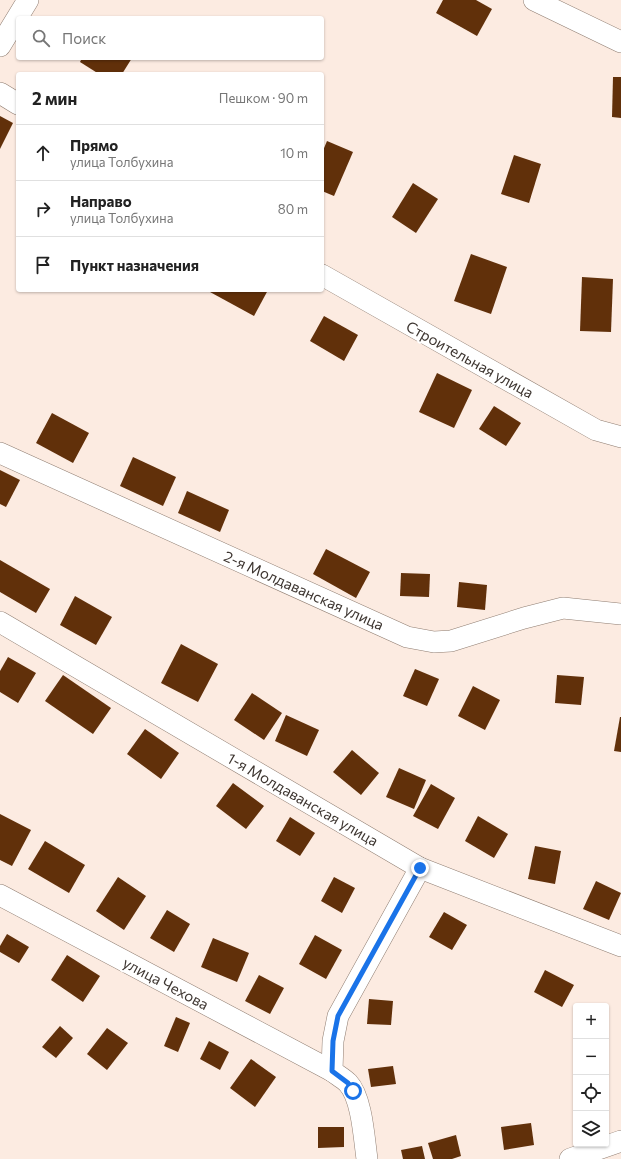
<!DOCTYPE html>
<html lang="ru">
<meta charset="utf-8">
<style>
:root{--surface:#fff;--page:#f6f6f6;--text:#222;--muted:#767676;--line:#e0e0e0}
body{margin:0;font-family:Commissioner,sans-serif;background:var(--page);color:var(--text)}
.controls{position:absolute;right:12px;bottom:12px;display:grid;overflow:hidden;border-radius:4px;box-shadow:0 1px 3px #0004}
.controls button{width:36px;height:36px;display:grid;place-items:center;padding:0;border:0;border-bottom:1px solid var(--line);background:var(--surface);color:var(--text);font:20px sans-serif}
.stop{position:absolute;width:12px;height:12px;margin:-9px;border:3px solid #1a73e8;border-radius:50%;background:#fff}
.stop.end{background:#1a73e8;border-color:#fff;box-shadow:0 1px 4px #0008}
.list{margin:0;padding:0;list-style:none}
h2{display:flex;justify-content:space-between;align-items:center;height:52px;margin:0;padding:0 16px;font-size:17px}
h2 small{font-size:13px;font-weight:400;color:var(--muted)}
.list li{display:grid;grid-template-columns:26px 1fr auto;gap:12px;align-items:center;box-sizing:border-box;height:56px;padding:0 16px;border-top:1px solid var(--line)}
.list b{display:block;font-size:15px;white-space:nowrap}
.list p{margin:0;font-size:13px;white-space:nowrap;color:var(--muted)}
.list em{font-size:13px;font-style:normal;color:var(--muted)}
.icon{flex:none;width:22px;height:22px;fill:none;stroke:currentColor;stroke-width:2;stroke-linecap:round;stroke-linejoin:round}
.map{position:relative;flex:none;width:621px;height:1159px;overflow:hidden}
.search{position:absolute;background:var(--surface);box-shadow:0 1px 3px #0004;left:16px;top:16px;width:308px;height:44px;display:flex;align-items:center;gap:10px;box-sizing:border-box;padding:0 14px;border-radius:4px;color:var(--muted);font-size:15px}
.panel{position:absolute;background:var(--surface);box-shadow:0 1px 3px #0004;left:16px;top:72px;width:308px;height:220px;border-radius:4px}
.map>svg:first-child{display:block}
</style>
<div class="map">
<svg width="621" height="1159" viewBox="0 0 621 1159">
<rect width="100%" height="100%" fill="#fcebe1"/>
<g fill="#61300a">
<path d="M443 0H476L492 9 477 36 436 13Z"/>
<path d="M82 58H132L122 74H99L80 62Z"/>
<path d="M613 77H621V118L612 117Z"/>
<path d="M0 116 13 123 0 149Z"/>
<path d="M327 141 353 152 334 196 322 191V153Z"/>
<path d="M514 155 541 164 529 203 501 194Z"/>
<path d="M413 183 438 199 416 233 392 217Z"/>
<path d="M471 254 507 267 491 314 454 301Z"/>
<path d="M582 277 613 279 611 332 580 331Z"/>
<path d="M212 290H268L254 316 210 292Z"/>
<path d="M324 316 358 335 344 361 310 341Z"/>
<path d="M437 373 472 390 454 428 419 412Z"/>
<path d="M494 406 521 423 506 446 479 429Z"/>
<path d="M52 413 89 433 73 463 36 443Z"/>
<path d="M133 457 176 477 163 506 120 486Z"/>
<path d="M0 470 20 480 6 507 0 504Z"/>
<path d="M187 491 229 510 220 532 178 513Z"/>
<path d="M326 549 370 572 356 598 313 574Z"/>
<path d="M0 560 50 589 36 613 0 592Z"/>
<path d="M401 573 430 574 429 597 400 596Z"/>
<path d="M459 582 487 585 485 610 457 607Z"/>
<path d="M75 596 112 617 96 645 60 625Z"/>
<path d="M181 644 218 664 198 702 161 683Z"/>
<path d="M8 657 36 673 18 703 0 692V671Z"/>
<path d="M415 669 439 679 427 706 403 696Z"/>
<path d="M63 675 111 708 93 734 45 701Z"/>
<path d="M557 675 584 677 581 705 555 703Z"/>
<path d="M473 686 500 700 485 730 458 716Z"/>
<path d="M252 693 282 713 264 740 234 720Z"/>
<path d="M286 715 319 730 307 756 275 741Z"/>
<path d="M620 717H621V752L614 751Z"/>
<path d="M145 729 179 753 161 779 127 754Z"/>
<path d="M352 750 379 773 361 795 333 772Z"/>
<path d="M399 768 426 780 414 809 386 797Z"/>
<path d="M233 783 264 806 246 829 216 806Z"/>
<path d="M431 784 455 798 438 829 413 816Z"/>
<path d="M0 814 31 830 12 866 0 860Z"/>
<path d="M478 816 508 834 494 858 465 841Z"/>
<path d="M290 817 315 833 300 856 276 841Z"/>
<path d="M45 841 85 865 69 893 28 869Z"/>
<path d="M535 846 561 851 555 884 528 879Z"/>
<path d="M118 877 146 896 124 930 96 911Z"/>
<path d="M334 877 355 888 342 913 321 901Z"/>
<path d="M596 881 621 893 609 920 583 909Z"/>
<path d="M167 910 190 924 174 952 150 938Z"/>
<path d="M444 912 467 925 452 950 429 937Z"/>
<path d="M7 934 29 947 19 963 0 952V946Z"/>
<path d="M315 935 342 950 326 979 299 964Z"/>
<path d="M213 938 249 953 237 982 201 967Z"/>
<path d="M67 955 100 976 83 1002 51 980Z"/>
<path d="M545 970 574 985 562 1007 534 992Z"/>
<path d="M259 975 284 988 270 1014 245 1001Z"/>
<path d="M369 999 393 1001 391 1025 367 1024Z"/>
<path d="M176 1017 190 1023 178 1052 164 1046Z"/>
<path d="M60 1026 73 1038 56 1058 42 1047Z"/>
<path d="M107 1028 128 1043 107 1070 87 1054Z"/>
<path d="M209 1041 229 1052 220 1070 200 1059Z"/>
<path d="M251 1059 276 1077 255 1107 230 1088Z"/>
<path d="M393 1066 396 1084 371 1087 368 1069Z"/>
<path d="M531 1123 534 1145 504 1150 501 1127Z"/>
<path d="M318 1127H344V1147L318 1148Z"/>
<path d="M456 1135 461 1156 452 1159H433L428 1143Z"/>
<path d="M422 1146 425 1159H403L401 1150Z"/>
</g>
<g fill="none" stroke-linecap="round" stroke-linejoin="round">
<g stroke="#8f7d71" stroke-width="22">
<g id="street">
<path d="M534 0 621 42"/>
<path d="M0 46 28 0"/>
<path d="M0 93 18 104"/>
<path d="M322 275 596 430 621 437"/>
<path d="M0 453 407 637 434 642 451 641 524 618 563 608 621 614"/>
<path d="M0 622 420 868 621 946"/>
<path d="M0 895 332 1071"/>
<path d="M367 1159C364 1138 362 1098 348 1083 343 1078 337 1075 332 1071L333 1041 338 1016 420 868"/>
<path d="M570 1159 621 1141"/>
</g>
</g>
<use href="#street" stroke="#fff" stroke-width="21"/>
</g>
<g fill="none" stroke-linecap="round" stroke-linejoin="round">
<path stroke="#1a73e8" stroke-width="5" d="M353 1091 348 1083 332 1071 333 1041 338 1016 420 868"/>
</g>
<g text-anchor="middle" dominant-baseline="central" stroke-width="4" stroke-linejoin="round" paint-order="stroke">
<g font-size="15" fill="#3d3530" stroke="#fff">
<text transform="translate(470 359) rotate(29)">Строительная улица</text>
<text transform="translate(304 590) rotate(24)">2-я Молдаванская улица</text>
<text transform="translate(303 799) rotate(30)">1-я Молдаванская улица</text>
<text transform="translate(166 983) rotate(28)">улица Чехова</text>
</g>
</g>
</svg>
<div class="controls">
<button>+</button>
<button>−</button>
<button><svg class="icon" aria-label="locate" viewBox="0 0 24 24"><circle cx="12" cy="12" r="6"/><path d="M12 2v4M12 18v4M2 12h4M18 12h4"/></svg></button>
<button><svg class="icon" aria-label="layers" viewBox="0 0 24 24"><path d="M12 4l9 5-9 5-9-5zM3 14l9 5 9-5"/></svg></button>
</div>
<div class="stop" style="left:353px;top:1091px"></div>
<div class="stop end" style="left:420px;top:868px"></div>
<div class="search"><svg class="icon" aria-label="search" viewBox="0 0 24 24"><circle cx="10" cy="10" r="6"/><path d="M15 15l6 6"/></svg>Поиск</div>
<section class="panel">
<h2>2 мин<small>Пешком · 90 m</small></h2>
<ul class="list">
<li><svg class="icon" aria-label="ahead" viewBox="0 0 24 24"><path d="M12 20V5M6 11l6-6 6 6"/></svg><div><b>Прямо</b><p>улица Толбухина</p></div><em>10 m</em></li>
<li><svg class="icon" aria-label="right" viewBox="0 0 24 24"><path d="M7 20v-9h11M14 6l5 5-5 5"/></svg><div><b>Направо</b><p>улица Толбухина</p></div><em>80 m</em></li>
<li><svg class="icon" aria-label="arrive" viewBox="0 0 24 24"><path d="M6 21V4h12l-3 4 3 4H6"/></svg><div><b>Пункт назначения</b></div></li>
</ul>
</section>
</div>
